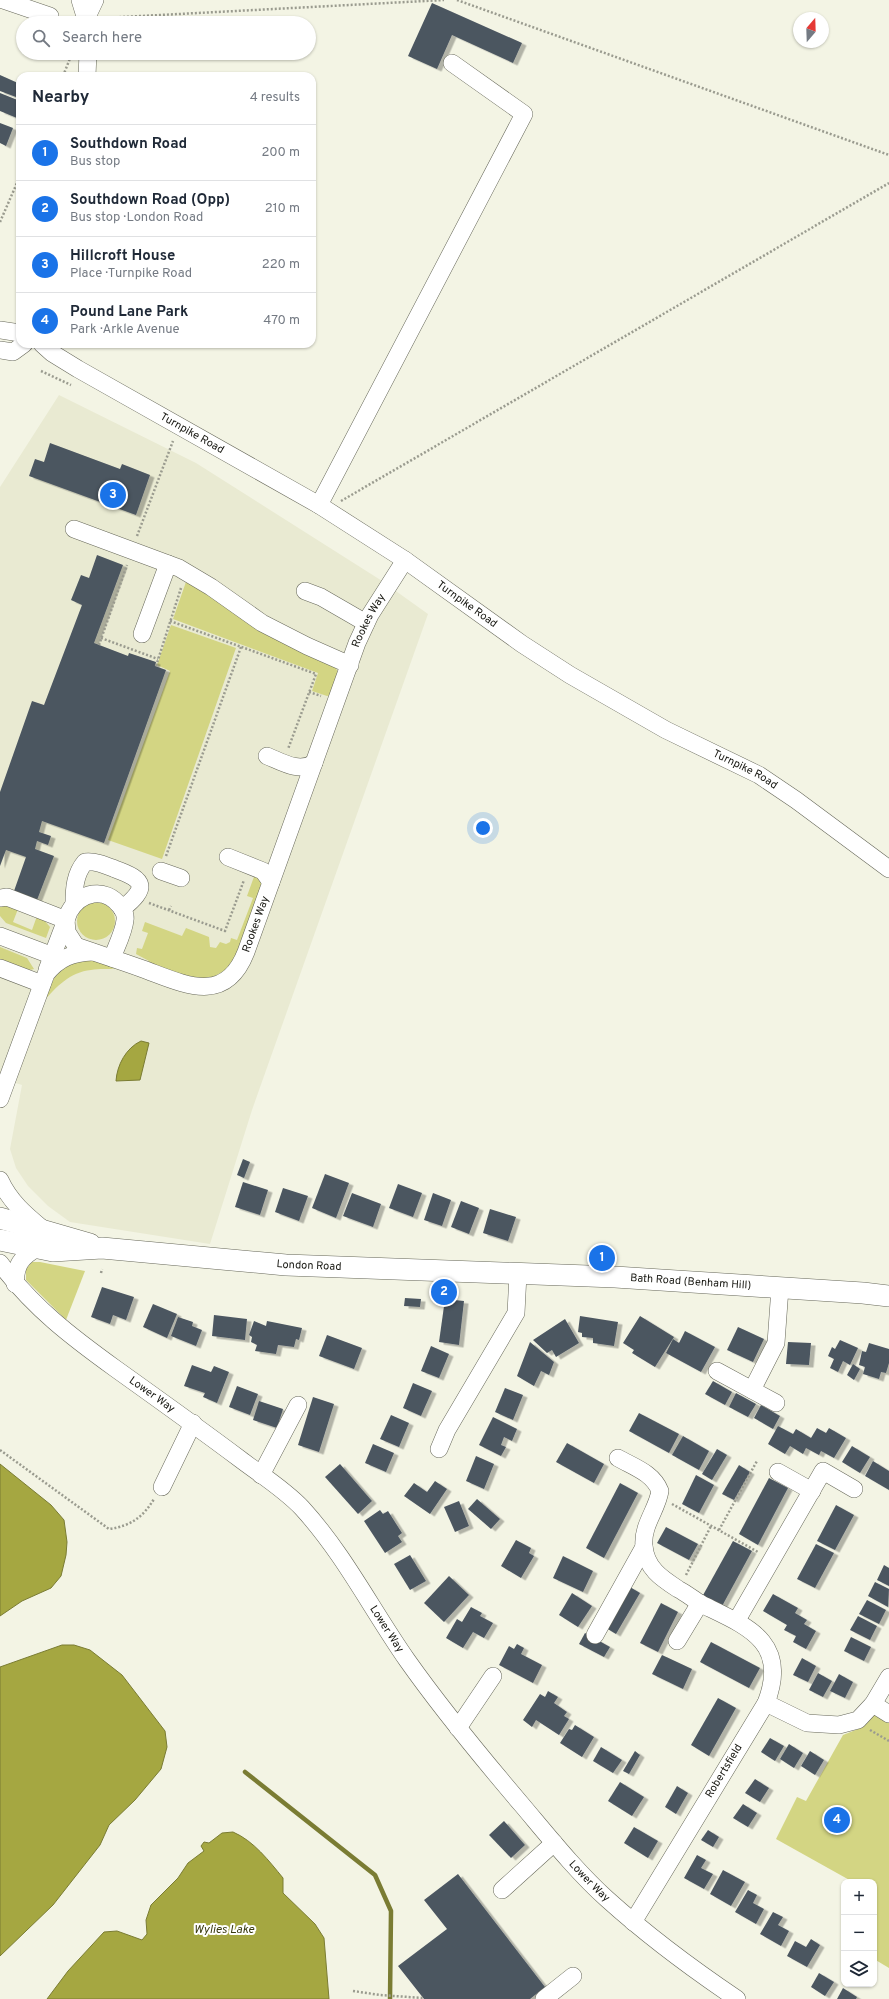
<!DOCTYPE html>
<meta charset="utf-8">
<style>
:root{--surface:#fff;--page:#f2f2f3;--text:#1f2937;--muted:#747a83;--line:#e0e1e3;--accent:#1a73e8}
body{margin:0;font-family:Overpass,sans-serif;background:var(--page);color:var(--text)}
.controls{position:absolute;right:12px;bottom:12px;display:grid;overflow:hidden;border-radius:8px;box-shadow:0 1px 3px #0004}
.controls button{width:36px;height:36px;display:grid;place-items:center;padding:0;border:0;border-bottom:1px solid var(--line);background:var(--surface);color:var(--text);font:20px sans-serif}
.compass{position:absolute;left:793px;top:12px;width:36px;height:36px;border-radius:50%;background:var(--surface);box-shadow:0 1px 3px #0004;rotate:19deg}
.you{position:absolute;left:483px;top:828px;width:14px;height:14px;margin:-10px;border:3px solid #fff;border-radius:50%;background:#1a73e8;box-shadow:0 0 0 6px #1a73e833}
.badge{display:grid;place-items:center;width:26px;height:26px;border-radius:50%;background:var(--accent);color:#fff;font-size:13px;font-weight:700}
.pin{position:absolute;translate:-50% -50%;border:2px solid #fff;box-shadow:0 1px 4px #0006}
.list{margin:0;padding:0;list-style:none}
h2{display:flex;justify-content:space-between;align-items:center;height:52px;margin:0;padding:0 16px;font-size:17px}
h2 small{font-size:13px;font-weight:400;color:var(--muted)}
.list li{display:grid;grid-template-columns:26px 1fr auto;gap:12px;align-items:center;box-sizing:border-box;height:56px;padding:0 16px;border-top:1px solid var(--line)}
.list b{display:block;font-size:15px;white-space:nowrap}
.list p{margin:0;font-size:13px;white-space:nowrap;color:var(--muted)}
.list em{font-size:13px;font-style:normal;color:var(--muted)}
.icon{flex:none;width:22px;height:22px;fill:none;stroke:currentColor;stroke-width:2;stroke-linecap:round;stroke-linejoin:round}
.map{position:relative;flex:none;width:889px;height:1999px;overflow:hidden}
.search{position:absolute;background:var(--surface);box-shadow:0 1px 3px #0004;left:16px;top:16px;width:300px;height:44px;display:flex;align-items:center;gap:10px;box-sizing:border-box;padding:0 14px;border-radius:22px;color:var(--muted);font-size:15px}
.panel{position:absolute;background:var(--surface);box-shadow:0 1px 3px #0004;left:16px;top:72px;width:300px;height:276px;border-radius:12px}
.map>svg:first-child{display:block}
</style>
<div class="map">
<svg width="889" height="1999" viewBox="0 0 889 1999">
<defs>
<filter id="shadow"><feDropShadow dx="4.5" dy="2.5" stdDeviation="0" flood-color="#0004"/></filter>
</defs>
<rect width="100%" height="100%" fill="#f3f4e4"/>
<path fill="#e9ead2" d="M59 395 196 463 379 579 428 614 252 1110 210 1244 70 1222 48 1206 28 1186 16 1168 10 1149 22 1085 0 1078V487Z"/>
<g fill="#d3d583">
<path d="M187 579 281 642 334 665 339 674 331 695 327 696 312 691 318 673 173 619Z"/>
<path d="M171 625 236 648 162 859 108 840 170 671 157 665Z"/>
<path d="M255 874 263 880 238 955 224 971 211 978 198 980 147 964 149 961 136 954 137 948 142 949 148 933 142 931 145 922 182 936 186 928 209 937 210 947 216 948 220 942 226 944 230 942 231 938 237 940 253 898 247 896Z"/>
<circle cx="96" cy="921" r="19"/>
<path d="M3 904 18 909 13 922 32 930 37 916 44 920 50 927 46 938 6 923 0 916V905Z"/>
<path d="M0 947 27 958 34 969C24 973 10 965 0 961Z"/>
<path d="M87 960 98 961 116 968C110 970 99 968 91 970 70 972 56 987 43 1002 52 978 60 964 87 960Z"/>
<path d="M32 1262H40L85 1271 66 1320 26 1280V1269Z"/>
<path d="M882 1702 889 1705V1968L874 1959V1882H853L776 1839 797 1797 806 1801 843 1735 863 1727Z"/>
</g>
<g fill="#a5a741" stroke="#7a7c33">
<path d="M141 1041 149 1043 140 1080 116 1081C117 1065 126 1048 141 1041Z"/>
<path d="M0 1464 51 1505 64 1520 67 1542 66 1555 61 1576 51 1588 22 1601 0 1616Z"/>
<path d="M62 1645H74L90 1650 122 1675 165 1731 167 1747 161 1769 135 1800 109 1825 100 1845 53 1905 0 1956V1667Z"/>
<path d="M233 1832C254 1841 269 1861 283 1878V1893L315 1924 324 1938 329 1999H47L68 1971 104 1932 117 1931 142 1940 147 1934 146 1920 151 1905 178 1878 188 1863 204 1851 201 1846 204 1842 209 1843 222 1833Z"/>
</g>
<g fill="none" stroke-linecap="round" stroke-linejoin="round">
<path stroke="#7a7c33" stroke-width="4.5" d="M245 1772 375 1875 391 1911 390 1999"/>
</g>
<g fill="#4c5661" filter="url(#shadow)">
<path d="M432 3 522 43 513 63 452 35 437 69 408 56Z"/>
<path d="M0 75 20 84 16 97 0 91Z"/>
<path d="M0 93 20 101V112L17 118 0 111Z"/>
<path d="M0 123 13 128 6 146 0 143Z"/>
<path d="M50 443 120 469 122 464 150 475 136 515 29 476 35 459 44 462Z"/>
<path d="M97 555 123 565 94 643 128 656 129 653 156 662 155 666 166 670 104 843 42 821 39 832 51 836 48 845 37 841 35 849 54 856 37 900 14 891 26 857 6 850 0 866V792L32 701 44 705 82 605 71 600 81 575 89 578Z"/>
<path d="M243 1159 250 1162 244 1178 237 1175Z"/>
<path d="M325 1174 349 1183 336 1218 312 1208Z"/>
<path d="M243 1182 268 1190 260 1215 235 1207Z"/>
<path d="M398 1184 422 1193 413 1217 389 1208Z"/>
<path d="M283 1188 308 1196 299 1221 275 1212Z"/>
<path d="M352 1193 381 1204 373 1227 343 1216Z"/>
<path d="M433 1193 451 1200 442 1226 424 1220Z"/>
<path d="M461 1201 479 1208 469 1234 451 1227Z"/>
<path d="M490 1209 516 1217 508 1241 483 1233Z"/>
<path d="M102 1287 134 1297 126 1320 113 1315 110 1324 91 1317Z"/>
<path d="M405 1298 421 1299 420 1307 404 1306Z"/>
<path d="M445 1299 464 1301 459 1345 439 1342Z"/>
<path d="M153 1304 177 1314 167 1338 143 1327Z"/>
<path d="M214 1315 247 1319 245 1340 212 1336Z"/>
<path d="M580 1316 618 1322 614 1346 593 1343V1338L582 1337V1333L578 1332Z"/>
<path d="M640 1316 674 1337 655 1367 632 1353 634 1350 623 1343Z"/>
<path d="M178 1317 193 1322 192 1326 202 1330 196 1346 171 1336Z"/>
<path d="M565 1319 579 1343 556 1357 552 1350 547 1353 533 1340Z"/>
<path d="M254 1321 266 1326 267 1321 302 1328 299 1340 296 1339 294 1347 278 1345 276 1354 255 1351 257 1345 251 1342 252 1337 249 1335Z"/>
<path d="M738 1327 764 1339 753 1362 727 1350Z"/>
<path d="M685 1331 715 1347 701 1372 666 1353 673 1339 679 1343Z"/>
<path d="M327 1335 362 1348 354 1369 319 1356Z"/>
<path d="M840 1340 858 1348 850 1365 843 1361 838 1372 830 1368 834 1359 828 1356 832 1347 835 1349Z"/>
<path d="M530 1342 554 1362 549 1375 541 1371 534 1386 517 1376Z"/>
<path d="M788 1342 811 1343 809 1365 786 1364Z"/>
<path d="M869 1343 889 1349V1363L886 1373 881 1372 879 1379 863 1374 865 1367 859 1365 862 1351 866 1352Z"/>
<path d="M431 1346 449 1354 439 1378 421 1371Z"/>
<path d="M853 1364 860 1369 854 1380 847 1375Z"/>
<path d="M192 1365 211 1372 214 1366 229 1372 217 1403 203 1397 205 1393 184 1386Z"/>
<path d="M713 1381 732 1392 725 1405 705 1394Z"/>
<path d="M413 1383 432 1391 421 1416 403 1408Z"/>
<path d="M237 1386 258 1394 250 1415 229 1407Z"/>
<path d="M505 1388 523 1395 513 1420 495 1412Z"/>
<path d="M736 1393 756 1404 748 1417 729 1407Z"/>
<path d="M313 1397 334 1404 319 1452 298 1445Z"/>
<path d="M259 1401 283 1409 277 1428 253 1420Z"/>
<path d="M761 1405 780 1416 773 1429 754 1418Z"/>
<path d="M639 1413 679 1434 669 1453 629 1431Z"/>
<path d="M391 1415 409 1423 399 1447 380 1439Z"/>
<path d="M493 1417 517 1429 512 1441 504 1437 501 1445 506 1447 501 1456 479 1445Z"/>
<path d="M778 1426 793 1434 796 1429 811 1438 817 1428 826 1433 829 1428 846 1438 834 1458 821 1451 819 1455 806 1448 803 1454 790 1446 785 1454 768 1444Z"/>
<path d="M683 1436 709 1451 699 1470 672 1455Z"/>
<path d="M567 1443 604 1464 594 1483 556 1462Z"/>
<path d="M373 1444 394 1453 386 1472 365 1463Z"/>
<path d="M852 1446 870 1457 860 1473 842 1462Z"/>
<path d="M717 1449 727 1455 712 1480 702 1474Z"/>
<path d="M476 1456 494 1464 484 1489 466 1481Z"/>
<path d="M873 1461 889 1471V1490L865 1476Z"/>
<path d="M340 1464 372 1501 358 1514 325 1477Z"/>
<path d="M739 1465 750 1472 734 1500 722 1494Z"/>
<path d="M696 1475 714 1485 699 1513 682 1504Z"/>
<path d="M769 1478 788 1488 758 1545 739 1534Z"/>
<path d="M435 1481 447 1489 430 1514 404 1496 414 1483 427 1492Z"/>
<path d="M620 1483 638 1493 604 1558 586 1548Z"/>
<path d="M477 1499 500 1519 491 1529 468 1509Z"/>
<path d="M459 1501 469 1526 455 1532 444 1507Z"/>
<path d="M836 1505 854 1515 835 1550 817 1541Z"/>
<path d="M380 1510 383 1514 388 1511 402 1533 398 1536 402 1542 385 1553 364 1521Z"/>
<path d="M666 1527 698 1544 689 1560 657 1543Z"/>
<path d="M516 1540 531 1548 529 1553 534 1556 521 1578 501 1566Z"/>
<path d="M733 1541 752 1551 721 1608 702 1597Z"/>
<path d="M816 1544 834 1553 815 1588 797 1579Z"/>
<path d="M410 1555 426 1581 410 1590 394 1564Z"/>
<path d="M563 1556 593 1571 583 1592 553 1578Z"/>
<path d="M884 1565 889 1568V1586L877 1580Z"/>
<path d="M449 1576 469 1595 444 1622 424 1603Z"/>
<path d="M875 1582 889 1589 888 1607 868 1596Z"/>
<path d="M630 1587 640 1593 616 1634 606 1628Z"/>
<path d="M572 1593 592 1606 578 1627 559 1615Z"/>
<path d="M773 1594 798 1608 795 1613 807 1620 804 1624 816 1631 806 1649 793 1642 796 1636 784 1630 787 1625 763 1611Z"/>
<path d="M867 1600 886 1610 879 1624 859 1614Z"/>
<path d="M661 1603 678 1612 658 1652 640 1643Z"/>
<path d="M471 1607 482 1613 480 1616 493 1623 484 1638 473 1632 463 1648 446 1638 457 1619 462 1622Z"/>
<path d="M858 1616 877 1626 870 1640 850 1630Z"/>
<path d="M585 1633 610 1647 604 1657 579 1644Z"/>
<path d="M851 1637 871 1647 864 1661 844 1651Z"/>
<path d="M711 1642 760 1668 749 1688 700 1662Z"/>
<path d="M517 1644 524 1648 521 1654 542 1665 533 1683 499 1665 509 1646 514 1649Z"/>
<path d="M662 1655 692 1669 683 1689 652 1674Z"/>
<path d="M802 1658 816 1666 808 1682 793 1675Z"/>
<path d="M818 1673 832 1681 823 1697 809 1690Z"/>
<path d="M839 1674 853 1682 845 1698 830 1691Z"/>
<path d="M548 1691 558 1697 554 1703 567 1712 564 1716 569 1719 559 1735 536 1720 532 1727 523 1720 540 1694 545 1697Z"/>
<path d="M718 1698 736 1708 709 1756 691 1745Z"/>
<path d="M575 1725 594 1737 582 1757 560 1743 569 1729 572 1730Z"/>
<path d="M770 1738 784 1746 775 1761 761 1752Z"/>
<path d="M789 1744 803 1753 794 1768 780 1759Z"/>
<path d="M601 1747 622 1760 613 1773 593 1761Z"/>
<path d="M635 1751 640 1755 629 1774 623 1771Z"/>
<path d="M810 1751 824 1760 815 1775 801 1766Z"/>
<path d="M755 1779 769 1788 760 1802 745 1793Z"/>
<path d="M620 1782 644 1797 632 1816 608 1801Z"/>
<path d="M677 1786 688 1793 676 1814 665 1807Z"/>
<path d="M743 1804 757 1813 748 1827 733 1818Z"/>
<path d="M504 1821 525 1845 511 1858 489 1835Z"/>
<path d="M634 1827 658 1841 648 1858 624 1843Z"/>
<path d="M708 1830 719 1837 713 1847 701 1840Z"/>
<path d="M697 1855 706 1860 701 1868 713 1874 704 1889 684 1878Z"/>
<path d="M723 1870 745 1882 731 1906 710 1894Z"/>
<path d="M458 1874 545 1987 530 1999H424L398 1966 447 1929 424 1900Z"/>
<path d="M748 1890 757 1895 753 1903 764 1909 756 1924 735 1912Z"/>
<path d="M773 1912 783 1917 778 1925 789 1931 781 1946 760 1934Z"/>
<path d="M811 1939 820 1945 807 1967 787 1956 795 1941 806 1947Z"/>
<path d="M819 1973 834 1982 825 1996 811 1987Z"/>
<path d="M843 1988 857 1997 856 1999H837Z"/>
</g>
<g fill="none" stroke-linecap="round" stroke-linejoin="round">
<g stroke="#67685a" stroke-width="18">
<g id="minor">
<path d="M3 0 50 16"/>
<path d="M80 0 87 23"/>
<path d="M86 19 95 0"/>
<path d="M87 76 88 53"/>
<path d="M0 330 20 333"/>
<path id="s1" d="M42 344 52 353 78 369 319 505 405 560 522 644 570 675 666 730 759 775 796 800 889 869"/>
<path d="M0 350 13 352 24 344"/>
<path d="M319 505 524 114 452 63"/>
<path d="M74 529 179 568 211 587 262 623 307 646 350 665"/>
<path d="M305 591 321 597 366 623"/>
<path d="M142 634 168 564"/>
<path d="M267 756C282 762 299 773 314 763"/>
<path d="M228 857 263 871 271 882"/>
<path d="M161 871 181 878"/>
<path d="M0 898 7 897 66 920"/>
<path d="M74 904C74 888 75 874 85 862 96 861 105 865 115 869 146 880 148 888 122 909"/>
<path id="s2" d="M66 920 67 932 76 946C99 954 121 961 143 969 184 984 225 1006 246 952L357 643 370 615 405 560"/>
<path d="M0 936 53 956"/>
<path d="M0 968 42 984"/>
<path d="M47 970 69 912C80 892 105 886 120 906 123 909 126 915 125 920 124 932 116 947 112 958"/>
<path d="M0 1099 46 974C59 958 72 953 92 952"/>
<path d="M0 1180C10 1202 26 1215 44 1230"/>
<path id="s3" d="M0 1263C32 1307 73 1338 116 1369 158 1399 200 1429 240 1459 261 1475 284 1489 302 1508 344 1554 372 1610 407 1660 443 1711 482 1758 522 1805 549 1837 576 1871 607 1899 648 1936 691 1968 737 1999"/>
<path d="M15 1284C16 1265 20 1258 37 1248"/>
<path d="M717 1371 776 1403"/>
<path d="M752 1390 776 1343 780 1288"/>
<path d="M439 1449 447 1430 516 1313 518 1274"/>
<path d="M618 1458C634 1467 653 1473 660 1491 657 1510 642 1525 644 1546 646 1568 661 1578 678 1589 686 1593 693 1599 701 1604 746 1626 790 1641 766 1703L633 1922"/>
<path d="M778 1472 812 1491"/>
<path d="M261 1475 298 1405"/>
<path d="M162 1487 193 1423"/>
<path d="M737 1620 823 1471 854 1489"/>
<path d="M595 1635 644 1547"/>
<path d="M677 1641 700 1603"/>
<path d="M766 1703 807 1723 839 1725 858 1720 873 1704 889 1677"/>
<path d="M873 1704 889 1714"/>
<path d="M458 1728 493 1676"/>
<path d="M502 1890 554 1843"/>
<path d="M544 1999 573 1976"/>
</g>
</g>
<g stroke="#67685a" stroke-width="22">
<g id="major">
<path d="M0 1218 90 1244"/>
<path id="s4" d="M0 1240 53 1251 102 1248 286 1265 615 1277 863 1293 889 1296"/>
</g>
</g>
<g stroke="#9a9b8f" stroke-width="2.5" stroke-dasharray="2 2" stroke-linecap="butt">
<path d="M457 0 889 155"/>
<path d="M103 18 444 0"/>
<path d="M63 76 71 56"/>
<path d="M0 222 20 176"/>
<path d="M41 371 71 385"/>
<path d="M341 501 889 183"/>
<path d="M137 536 173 441"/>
<path d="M170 621 316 674 288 749"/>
<path d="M101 638 158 659"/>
<path d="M99 645 127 565"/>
<path d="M156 666 181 588"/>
<path d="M309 692 321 696"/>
<path d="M166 856 241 647"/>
<path d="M149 903 225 931 244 880"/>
<path d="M169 910 171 906"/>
<path d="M101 1273 102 1269"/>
<path d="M0 1450 109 1529C131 1526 143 1517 154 1499"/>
<path d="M672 1504 758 1552"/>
<path d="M719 1530 757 1461"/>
<path d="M686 1575 711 1526"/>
<path d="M870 1730 889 1741"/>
<path d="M353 1991 380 1995 423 1998"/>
</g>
<use href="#minor" stroke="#fff" stroke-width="17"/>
<use href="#major" stroke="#fff" stroke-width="21"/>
</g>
<g text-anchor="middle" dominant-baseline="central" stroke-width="4" stroke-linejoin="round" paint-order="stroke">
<g font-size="11" fill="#171711" stroke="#fff">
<text stroke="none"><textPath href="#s1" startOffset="175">Turnpike Road</textPath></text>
<text stroke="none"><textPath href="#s1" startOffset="499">Turnpike Road</textPath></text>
<text stroke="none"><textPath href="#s2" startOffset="575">Rookes Way</textPath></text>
<text stroke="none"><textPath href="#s1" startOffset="823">Turnpike Road</textPath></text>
<text stroke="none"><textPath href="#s2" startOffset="251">Rookes Way</textPath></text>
<text stroke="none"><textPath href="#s4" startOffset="311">London Road</textPath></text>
<text stroke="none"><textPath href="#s4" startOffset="693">Bath Road (Benham Hill)</textPath></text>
<text stroke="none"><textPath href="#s3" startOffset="202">Lower Way</textPath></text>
<text stroke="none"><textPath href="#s3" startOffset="538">Lower Way</textPath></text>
<text transform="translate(724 1771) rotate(-59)">Robertsfield</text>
<text stroke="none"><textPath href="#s3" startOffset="862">Lower Way</textPath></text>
</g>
<g font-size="12" font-style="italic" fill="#3a3b10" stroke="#fff">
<text x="224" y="1930">Wylies Lake</text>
</g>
</g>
</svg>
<div class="controls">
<button>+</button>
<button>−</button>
<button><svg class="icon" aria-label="layers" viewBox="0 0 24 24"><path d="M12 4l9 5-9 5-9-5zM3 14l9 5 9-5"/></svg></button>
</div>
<svg class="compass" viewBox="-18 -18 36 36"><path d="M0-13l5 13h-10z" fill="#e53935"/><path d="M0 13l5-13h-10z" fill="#747a83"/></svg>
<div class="you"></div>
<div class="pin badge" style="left:602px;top:1258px">1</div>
<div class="pin badge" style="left:444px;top:1292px">2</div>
<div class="pin badge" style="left:113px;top:495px">3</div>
<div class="pin badge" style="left:837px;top:1820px">4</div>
<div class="search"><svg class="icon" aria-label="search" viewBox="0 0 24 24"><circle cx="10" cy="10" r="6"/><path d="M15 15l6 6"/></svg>Search here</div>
<section class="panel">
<h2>Nearby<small>4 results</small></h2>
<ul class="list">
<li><span class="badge">1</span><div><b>Southdown Road</b><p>Bus stop</p></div><em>200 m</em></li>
<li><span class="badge">2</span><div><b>Southdown Road (Opp)</b><p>Bus stop · London Road</p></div><em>210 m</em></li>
<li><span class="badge">3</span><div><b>Hillcroft House</b><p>Place · Turnpike Road</p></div><em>220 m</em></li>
<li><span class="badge">4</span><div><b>Pound Lane Park</b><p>Park · Arkle Avenue</p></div><em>470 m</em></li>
</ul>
</section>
</div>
